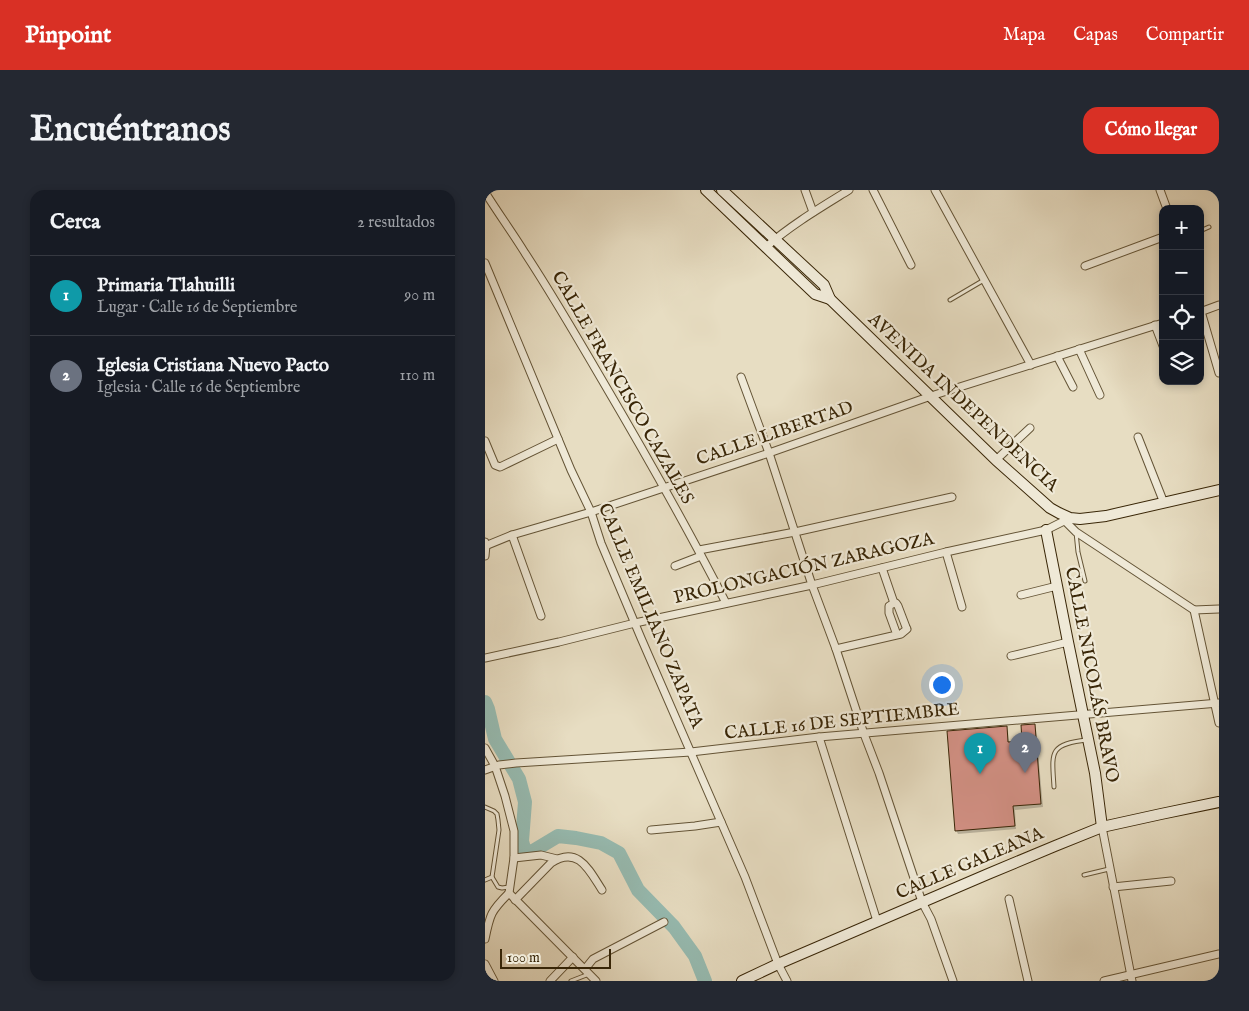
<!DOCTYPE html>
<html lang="es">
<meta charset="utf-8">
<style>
:root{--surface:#171b24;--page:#242831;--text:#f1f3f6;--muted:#9ea1a6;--line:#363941;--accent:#d93025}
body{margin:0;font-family:"IM FELL English",serif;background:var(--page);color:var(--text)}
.controls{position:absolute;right:15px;top:15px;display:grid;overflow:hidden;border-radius:10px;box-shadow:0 2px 8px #0003}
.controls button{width:45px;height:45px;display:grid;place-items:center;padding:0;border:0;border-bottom:1px solid var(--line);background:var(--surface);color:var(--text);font:25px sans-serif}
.scale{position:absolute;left:15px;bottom:12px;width:111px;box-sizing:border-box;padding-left:5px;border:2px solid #392607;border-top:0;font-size:14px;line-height:18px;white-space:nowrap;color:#392607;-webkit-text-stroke:4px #efe9d7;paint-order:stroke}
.you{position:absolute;left:456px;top:494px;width:18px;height:18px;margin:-12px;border:4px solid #fff;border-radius:50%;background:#1a73e8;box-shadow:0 0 0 8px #1a73e833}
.badge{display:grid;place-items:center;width:32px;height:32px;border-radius:50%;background:var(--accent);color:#fff;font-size:16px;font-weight:700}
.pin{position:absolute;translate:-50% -41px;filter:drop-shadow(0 1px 2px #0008)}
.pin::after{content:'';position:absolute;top:26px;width:18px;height:15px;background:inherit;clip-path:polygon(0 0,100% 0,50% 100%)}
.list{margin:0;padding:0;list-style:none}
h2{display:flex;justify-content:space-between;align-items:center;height:65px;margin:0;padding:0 20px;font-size:21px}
h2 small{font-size:16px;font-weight:400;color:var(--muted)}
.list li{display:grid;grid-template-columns:32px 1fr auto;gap:15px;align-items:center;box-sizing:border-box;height:80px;padding:0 20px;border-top:1px solid var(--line)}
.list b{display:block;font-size:19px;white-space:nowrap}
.list p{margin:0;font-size:16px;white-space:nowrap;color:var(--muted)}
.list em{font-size:16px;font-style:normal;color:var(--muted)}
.icon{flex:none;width:28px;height:28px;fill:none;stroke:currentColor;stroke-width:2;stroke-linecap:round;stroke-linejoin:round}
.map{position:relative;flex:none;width:734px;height:791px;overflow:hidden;border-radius:15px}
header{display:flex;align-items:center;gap:30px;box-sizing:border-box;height:70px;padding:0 25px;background:var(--accent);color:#fff}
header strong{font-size:24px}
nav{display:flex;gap:28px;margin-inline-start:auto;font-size:18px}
.intro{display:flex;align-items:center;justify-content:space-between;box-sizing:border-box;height:120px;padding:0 30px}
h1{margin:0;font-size:35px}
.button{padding:12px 22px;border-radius:15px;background:var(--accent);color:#fff;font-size:18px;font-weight:700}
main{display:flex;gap:30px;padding:0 30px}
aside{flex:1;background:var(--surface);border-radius:15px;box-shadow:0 2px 8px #0003}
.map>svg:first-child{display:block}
</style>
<header>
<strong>Pinpoint</strong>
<nav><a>Mapa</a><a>Capas</a><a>Compartir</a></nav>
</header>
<div class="intro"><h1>Encuéntranos</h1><a class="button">Cómo llegar</a></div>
<main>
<aside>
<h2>Cerca<small>2 resultados</small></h2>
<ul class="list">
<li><span class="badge" style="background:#0f9aa8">1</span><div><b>Primaria Tlahuilli</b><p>Lugar · Calle 16 de Septiembre</p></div><em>90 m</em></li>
<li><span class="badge" style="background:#6b7280">2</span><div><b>Iglesia Cristiana Nuevo Pacto</b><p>Iglesia · Calle 16 de Septiembre</p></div><em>110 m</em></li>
</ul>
</aside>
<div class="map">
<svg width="734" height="791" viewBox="0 0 734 791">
<rect width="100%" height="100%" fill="#e7ddc2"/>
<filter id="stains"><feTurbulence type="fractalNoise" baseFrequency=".004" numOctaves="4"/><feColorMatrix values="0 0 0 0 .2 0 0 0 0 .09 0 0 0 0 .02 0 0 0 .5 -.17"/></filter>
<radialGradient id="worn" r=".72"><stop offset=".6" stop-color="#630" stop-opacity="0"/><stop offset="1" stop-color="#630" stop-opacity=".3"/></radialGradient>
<path fill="#0003" d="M549 535 551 539 558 617 530 620 531 639 473 644 471 640 521 538 523 541 524 553 538 552Z"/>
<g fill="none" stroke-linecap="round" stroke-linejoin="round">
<path stroke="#97bcb2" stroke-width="14" d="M0 512 3 519 10 549 34 589 40 612 37 651 40 662 48 661 73 646 91 648 116 653 134 663 153 700 189 737 210 766 220 791"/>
</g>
<path fill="#d29084" stroke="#392607" d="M550 534 556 614 528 616 530 636 470 641 462 541 522 536 523 552 537 551 536 535Z"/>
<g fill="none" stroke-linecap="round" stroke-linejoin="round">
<g stroke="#645436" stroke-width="5">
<g id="lane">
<path d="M715 41 724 37"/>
<path d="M465 110 499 90"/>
<path d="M591 342 593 362 600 391"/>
<path d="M569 597C567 563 563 554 602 550"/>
<path d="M0 617 9 621 12 624 13 630 14 640 7 687 13 697 17 698 24 697"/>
<path d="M599 685 624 679"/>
<path d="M0 690 7 687"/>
<path d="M86 791 104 784"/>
</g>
</g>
<g stroke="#645436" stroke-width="9">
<g id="street">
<path d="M320 0 328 22"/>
<path d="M388 0 426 75"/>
<path d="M450 0 546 175"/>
<path d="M675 0 682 19"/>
<path d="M0 2C13 23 27 42 40 63 67 104 92 147 117 190 160 263 202 337 241 413"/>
<path d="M281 57C306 35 335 18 364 0"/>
<path d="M0 73 86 280 106 322 116 353 156 448 260 687 293 774 302 791"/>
<path d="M600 76 678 47"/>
<path d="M715 118 734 183"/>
<path d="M715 122 734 115"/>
<path d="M670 135 678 156"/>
<path d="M594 159 615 205"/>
<path d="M572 166 588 197"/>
<path d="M256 187 284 263 327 395 351 459 379 544 394 583 437 712 446 729 468 791"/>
<path d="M653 247 679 313"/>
<path d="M0 251 10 275 15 277 73 249"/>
<path d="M511 270 545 238"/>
<path d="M580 331 591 342 709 420"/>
<path d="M27 345 56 426"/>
<path d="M0 356 27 345 106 322 284 263 446 206 678 133"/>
<path d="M214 360 310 342 467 307"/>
<path d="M461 362 477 417"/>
<path d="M0 366 1 355 0 352"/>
<path d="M190 376 216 366"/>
<path d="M397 378 409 413"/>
<path d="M536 405 572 396"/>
<path d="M709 420 734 533"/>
<path d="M709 420 734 419"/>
<path d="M351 459 416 444 422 439 421 437 413 416 411 413H409L404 416V423L412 445"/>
<path d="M526 466 583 452"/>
<path d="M0 468 74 452 150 433 327 395 461 362 561 340 585 328"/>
<path d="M334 547 392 731"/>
<path d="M0 558 10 576 20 606 29 641V668L24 703 111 791"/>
<path d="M0 580 14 575 31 573 206 562 334 547 734 513"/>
<path d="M617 637 647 791"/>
<path d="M166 640 210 636 236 632"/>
<path d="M29 668 56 665 72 669"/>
<path d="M628 697 686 691"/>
<path d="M524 709 543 791"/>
<path d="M30 710 66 673C93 655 104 680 117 700"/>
<path d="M0 749C5 724 6 721 24 703"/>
<path d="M0 774 9 791"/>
<path d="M100 779 108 769 179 732"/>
<path d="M65 791 88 767"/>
<path d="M619 791 734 764"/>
</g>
</g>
<g stroke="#392607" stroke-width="12">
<g id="secondary">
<path d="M221 0 330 104 345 109"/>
<path d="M237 0 339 95 345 109 511 270 565 318 574 323 585 328 595 329 621 326 734 300"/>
<path d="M561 340 583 452 610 583 617 637"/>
<path d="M257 791 293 774 503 684 570 656 617 637 676 624 734 612"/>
</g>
</g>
<use href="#lane" stroke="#efe9d7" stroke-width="3"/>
<use href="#street" stroke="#efe9d7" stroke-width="7"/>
<use href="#secondary" stroke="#efe9d7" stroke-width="10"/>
</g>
<g text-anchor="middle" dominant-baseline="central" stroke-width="4.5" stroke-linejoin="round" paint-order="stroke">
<g font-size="18" fill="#392607" stroke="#efe9d7">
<text transform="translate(137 198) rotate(60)">CALLE FRANCISCO CAZALES</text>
<text transform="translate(478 213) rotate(43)">AVENIDA INDEPENDENCIA</text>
<text transform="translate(290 244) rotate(-19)">CALLE LIBERTAD</text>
<text transform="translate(319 379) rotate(-13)">PROLONGACIÓN ZARAGOZA</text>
<text transform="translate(165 426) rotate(67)">CALLE EMILIANO ZAPATA</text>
<text transform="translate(606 485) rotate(79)">CALLE NICOLÁS BRAVO</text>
<text transform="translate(357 532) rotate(-6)">CALLE 16 DE SEPTIEMBRE</text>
<text transform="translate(485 674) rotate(-23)">CALLE GALEANA</text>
</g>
</g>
<rect width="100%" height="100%" filter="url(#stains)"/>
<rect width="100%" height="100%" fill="url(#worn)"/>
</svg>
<div class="controls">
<button>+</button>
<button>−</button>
<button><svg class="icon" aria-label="locate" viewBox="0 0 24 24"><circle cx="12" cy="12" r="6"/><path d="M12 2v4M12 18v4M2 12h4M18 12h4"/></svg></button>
<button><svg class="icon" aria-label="layers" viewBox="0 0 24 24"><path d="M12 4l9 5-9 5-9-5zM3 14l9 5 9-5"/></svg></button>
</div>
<div class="scale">100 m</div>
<div class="you"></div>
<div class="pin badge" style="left:495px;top:584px;background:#0f9aa8">1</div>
<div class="pin badge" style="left:540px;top:583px;background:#6b7280">2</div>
</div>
</main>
